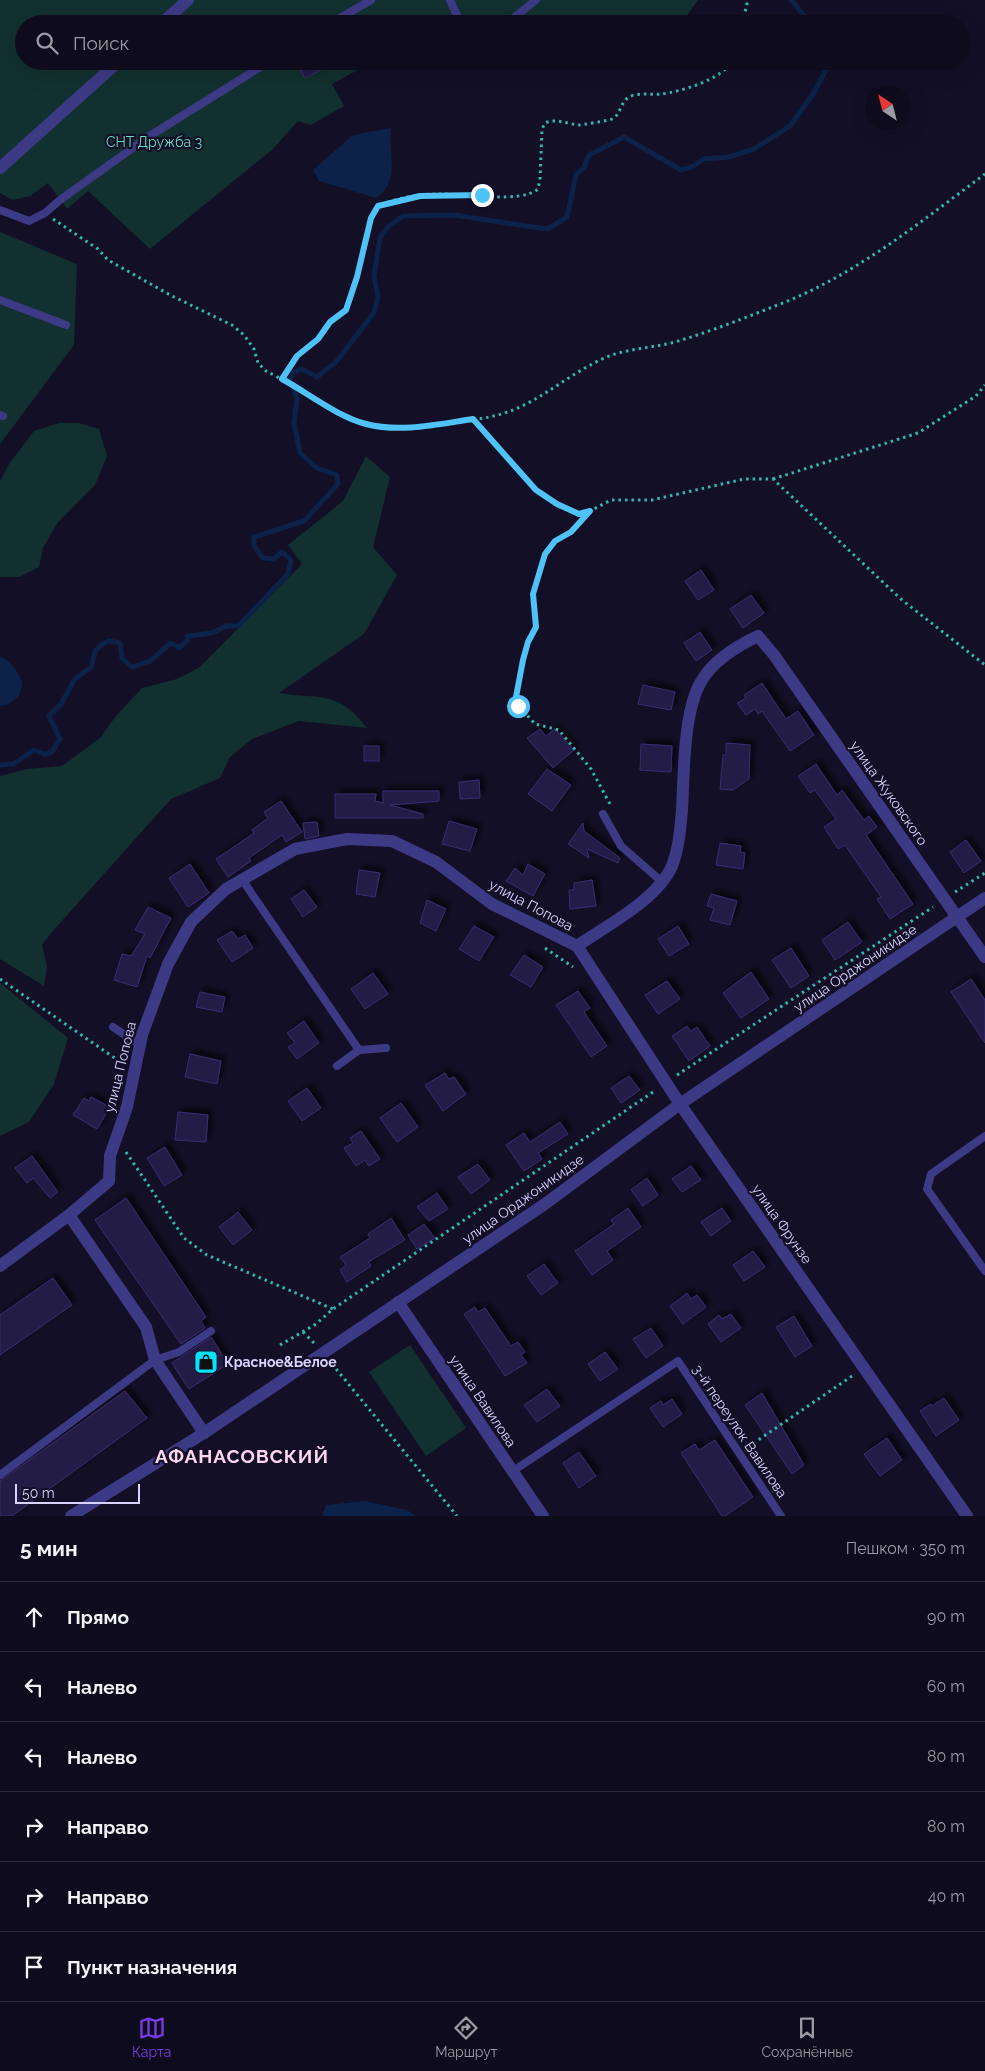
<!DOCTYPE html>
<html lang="ru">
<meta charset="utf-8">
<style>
:root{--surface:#0e0b1c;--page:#1c1929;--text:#f1f3f6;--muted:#9b9ba3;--line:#2e2b3b;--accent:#7c3aed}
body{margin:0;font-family:Raleway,sans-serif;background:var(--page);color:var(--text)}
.compass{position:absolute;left:865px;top:85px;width:45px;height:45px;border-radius:50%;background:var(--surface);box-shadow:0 5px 20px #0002;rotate:325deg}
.scale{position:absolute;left:15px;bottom:12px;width:125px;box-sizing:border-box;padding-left:5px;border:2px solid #d9d4ff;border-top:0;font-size:14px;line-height:18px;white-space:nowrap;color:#d9d4ff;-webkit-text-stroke:4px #130f26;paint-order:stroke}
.stop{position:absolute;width:15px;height:15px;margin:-11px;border:4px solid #4fc3f7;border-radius:50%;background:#fff}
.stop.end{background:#4fc3f7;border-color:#fff;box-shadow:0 1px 5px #0008}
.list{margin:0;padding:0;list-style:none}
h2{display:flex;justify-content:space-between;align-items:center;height:65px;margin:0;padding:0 20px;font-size:21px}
h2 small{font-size:16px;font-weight:400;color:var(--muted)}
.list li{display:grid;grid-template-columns:32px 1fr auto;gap:15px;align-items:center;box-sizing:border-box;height:70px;padding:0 20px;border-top:1px solid var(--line)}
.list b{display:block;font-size:19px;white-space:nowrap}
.list em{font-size:16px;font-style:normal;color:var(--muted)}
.icon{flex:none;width:28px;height:28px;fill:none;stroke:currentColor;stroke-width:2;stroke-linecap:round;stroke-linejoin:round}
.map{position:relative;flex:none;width:985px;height:1516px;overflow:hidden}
.search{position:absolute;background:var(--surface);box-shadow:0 5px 20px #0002;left:15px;right:15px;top:15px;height:55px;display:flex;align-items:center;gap:12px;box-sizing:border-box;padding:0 18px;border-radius:28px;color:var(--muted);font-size:19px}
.sheet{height:485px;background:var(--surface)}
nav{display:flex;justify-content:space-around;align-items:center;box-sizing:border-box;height:70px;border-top:1px solid var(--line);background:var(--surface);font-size:14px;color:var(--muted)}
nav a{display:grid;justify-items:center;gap:2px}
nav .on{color:var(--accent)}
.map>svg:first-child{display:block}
</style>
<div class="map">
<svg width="985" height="1516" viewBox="0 0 985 1516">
<defs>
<filter id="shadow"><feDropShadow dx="4.5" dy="-4.5" stdDeviation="2.5" flood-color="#0009"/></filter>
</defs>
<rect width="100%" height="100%" fill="#130f26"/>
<g fill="#12302f">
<path d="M0 0H698L681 24H24V61H374L332 84 344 106 311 125 298 121 273 149 150 249 88 191 67 209 48 183 30 196 13 200 0 193Z"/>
<path d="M0 232 77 264 74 345 0 444Z"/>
<path d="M59 423H79L99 429 107 456 95 485 58 522 43 548 39 567 19 577H0V481L9 464 34 431Z"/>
<path d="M366 456 390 477 373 547 397 575 364 634 279 693C321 700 337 689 367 728L299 721 252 739 230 757 220 778 171 799 52 932 42 945 47 966 44 986 0 959V776L27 769 62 766 100 738 116 716 142 688 177 679 200 667 302 564 288 545 343 501Z"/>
<path d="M0 983 68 1038 54 1084 29 1122 0 1136Z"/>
<path d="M410 1345 466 1428 426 1456 369 1372Z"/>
</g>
<g fill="#0c2248">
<path d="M391 128C388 155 401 181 376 198L319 181 313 170 353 135Z"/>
<path d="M0 657C9 659 22 675 22 684 22 688 20 692 19 696L7 705 0 706Z"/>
<path d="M365 1501 407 1510 416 1516H322L326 1505Z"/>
</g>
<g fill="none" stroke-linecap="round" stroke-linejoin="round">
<g stroke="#0c2248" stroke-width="5">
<path d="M791 0 811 24"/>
<path d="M0 765 13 764 34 750 45 754 52 752 60 739 49 716 61 704 75 679 91 667 95 651 102 644 109 641 120 643 122 658 132 667 150 661 171 643 179 648 187 641 188 636 212 633 226 626H238L288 574 291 560 282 552 274 559 263 558 254 546V537L304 521 338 484 337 475 317 468 300 453 294 423 297 398 290 379 294 372 302 369 317 377 335 363 374 313 378 297 374 276 380 237 389 226 403 216 454 215 547 229 567 217 576 175 584 167 589 155 624 137 681 170 692 167 704 159 729 157 754 149 790 126 813 94 831 61"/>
</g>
</g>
<g fill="#241b47" stroke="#3b2d73" filter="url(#shadow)">
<path d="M296 61H338L305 78Z"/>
<path d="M701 570 714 590 698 600 685 581Z"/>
<path d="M751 595 764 613 743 628 730 609Z"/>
<path d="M700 632 712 650 696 661 684 643Z"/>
<path d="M762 683 786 719 798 711 814 735 790 751 762 711 758 714 755 709 746 715 737 703 746 698 744 695Z"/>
<path d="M643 685 675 692 671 710 638 704Z"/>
<path d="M540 729 546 736 555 729 574 750 553 768 527 738Z"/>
<path d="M726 743 750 745 749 779 733 790 720 789 723 755H726Z"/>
<path d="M641 744 672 746 671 772 640 770Z"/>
<rect x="364" y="746" width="15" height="15"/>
<path d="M816 764 837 795 842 790 864 820 869 816 877 827 866 835 913 904 890 919 877 899 881 897 845 845 838 849 824 827 836 819 815 790 810 793 798 776Z"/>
<path d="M547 769 571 785 552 811 528 794Z"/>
<path d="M479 780 480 798 460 799 459 782Z"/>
<path d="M383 791H439V801L390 805 423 814V818H335V794H376L375 801 383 803Z"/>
<path d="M281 801 302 832 286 842 282 835 249 858 251 861 228 877 216 859 254 833 252 830 268 818 264 812Z"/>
<path d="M449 821 477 829 470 851 442 844Z"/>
<path d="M317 822 319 836 305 839 303 823Z"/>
<path d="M583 823 584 831 620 858 618 863 587 849 589 858 568 844Z"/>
<path d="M966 840 981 861 964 873 950 852Z"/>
<path d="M720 843 741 846 740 852 745 853 743 869 716 865Z"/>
<path d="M190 864 209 893 188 907 169 878Z"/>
<path d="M528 864 545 874 533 896 506 881 515 868 523 875Z"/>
<path d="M359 870 380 873 375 897 356 894Z"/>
<path d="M592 880 596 906 570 909 569 890H574V883Z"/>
<path d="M304 890 317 907 303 917 291 899Z"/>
<path d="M711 894 737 901 730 925 710 920 714 908 707 906Z"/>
<path d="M427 900 446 909 436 931 420 923Z"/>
<path d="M148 907 171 918 150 958 147 956 137 987 114 980 122 954 131 956 145 934 135 930Z"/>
<path d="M848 922 862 942 835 960 822 940Z"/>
<path d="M474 926 494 937 479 961 459 949Z"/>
<path d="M678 926 689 944 669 956 658 939Z"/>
<path d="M232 931 238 939 245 935 253 948 232 962 217 940Z"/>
<path d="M791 948 809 976 791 988 772 960Z"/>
<path d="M524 955 543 967 531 987 510 975Z"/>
<path d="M751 972 769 999 741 1018 723 993Z"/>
<path d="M373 973 388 994 365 1009 351 989Z"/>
<path d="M971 979 985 1000V1043L951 992Z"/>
<path d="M667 981 680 999 658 1014 645 995Z"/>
<path d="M578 991 590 1008 584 1012 607 1046 591 1057 556 1005Z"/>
<path d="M200 992 225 997 222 1012 196 1007Z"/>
<path d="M304 1021 319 1043 297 1059 288 1047 295 1043 287 1033Z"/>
<path d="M687 1026 691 1031 697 1027 710 1046 689 1061 672 1036Z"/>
<path d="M190 1054 221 1061 217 1084 185 1077Z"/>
<path d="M445 1073 449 1079 454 1077 466 1094 443 1111 425 1085Z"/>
<path d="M629 1076 640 1090 621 1103 611 1088Z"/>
<path d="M307 1088 321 1108 302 1121 288 1101Z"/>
<path d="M91 1097 110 1107 97 1129 73 1115 84 1098 89 1101Z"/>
<path d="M401 1103 418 1127 397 1142 380 1118Z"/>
<path d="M178 1112 208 1115 206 1142 175 1140Z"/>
<path d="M560 1122 568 1134 538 1153 542 1159 524 1171 506 1145 524 1133 530 1142Z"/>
<path d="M361 1131 380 1159 369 1166 365 1160 356 1166 344 1148 353 1143 350 1138Z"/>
<path d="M165 1147 182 1175 164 1186 147 1158Z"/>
<path d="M32 1156 58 1192 50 1198 33 1178 27 1183 15 1168Z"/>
<path d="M478 1164 490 1180 471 1194 458 1177Z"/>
<path d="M691 1166 701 1180 682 1192 672 1179Z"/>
<path d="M647 1178 658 1195 643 1206 631 1190Z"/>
<path d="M437 1193 448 1209 429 1221 417 1207Z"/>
<path d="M126 1198 206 1317 201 1321 205 1328 181 1344 95 1220Z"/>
<path d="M628 1208 641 1227 607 1251 613 1260 592 1275 575 1251 614 1224 611 1220Z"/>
<path d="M722 1208 731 1221 711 1236 701 1222Z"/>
<path d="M238 1212 252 1230 233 1245 219 1227Z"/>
<path d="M391 1218 405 1240 368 1262 371 1266 347 1282 340 1270 346 1265 340 1257 370 1238 368 1234Z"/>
<path d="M424 1224 435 1238 417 1249 408 1235Z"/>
<path d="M753 1251 765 1267 744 1281 733 1265Z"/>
<path d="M544 1264 558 1283 541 1295 527 1276Z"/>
<path d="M53 1278 72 1305 0 1355V1315Z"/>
<path d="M687 1293 691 1299 697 1295 706 1307 683 1324 670 1306Z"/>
<path d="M475 1307 478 1312 485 1308 511 1346 518 1342 525 1352 521 1355 527 1363 505 1376 464 1314Z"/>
<path d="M731 1314 741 1328 721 1342 708 1324 719 1315 722 1319Z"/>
<path d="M794 1316 812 1346 795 1357 776 1327Z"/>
<path d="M651 1328 663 1346 646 1358 633 1339Z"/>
<path d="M211 1337 228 1364 189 1389 172 1363Z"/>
<path d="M605 1352 618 1369 600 1381 588 1364Z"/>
<path d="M547 1389 560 1406 537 1422 524 1405Z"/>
<path d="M125 1391 147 1418 12 1516H0V1481Z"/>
<path d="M762 1393 804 1465 792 1474 745 1405Z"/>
<path d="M944 1398 959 1420 936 1436 920 1411 931 1404 932 1406Z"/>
<path d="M672 1399 682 1414 663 1427 650 1408 661 1401 663 1405Z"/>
<path d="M887 1438 902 1460 880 1476 864 1454Z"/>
<path d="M715 1440 753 1497 725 1516H722L681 1453 695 1444 699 1450Z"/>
<path d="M579 1452 596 1476 579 1488 563 1463Z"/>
</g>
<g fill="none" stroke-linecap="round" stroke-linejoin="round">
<g stroke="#2fb8b0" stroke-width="3" stroke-dasharray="2.5 4" stroke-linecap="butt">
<path d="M742 24 748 0"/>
<path d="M53 219 98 249 108 260 172 296 232 325 244 335 254 349 258 363 266 371C296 386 334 414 365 424 395 433 442 424 473 419L536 490 557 504 579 514 590 511 611 500H652L744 479H773L902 600 985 665"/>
<path d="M282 379 297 356 318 339 330 322 345 310 357 277 371 218 378 206C396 198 419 194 439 194 461 193 521 204 538 189L540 180 542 129 545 123C556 118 567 124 579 125 582 125 604 121 609 120 623 117 618 99 634 95 643 93 652 95 661 94 680 92 723 79 732 61"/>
<path d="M473 419C525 416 554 383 598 361 623 348 649 349 675 342 709 332 742 319 775 306 853 277 919 223 985 174"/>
<path d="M773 479 918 433 976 396 985 385"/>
<path d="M590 511 571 532 555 541 545 554 533 594 536 627 528 641 516 697 518 705 535 724 559 730 591 769 610 804"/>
<path d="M955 892 985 873"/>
<path d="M545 948 573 967"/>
<path d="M0 979 122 1063"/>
<path d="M677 1075 933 907"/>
<path d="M126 1152 184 1238 207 1255 333 1309"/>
<path d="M303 1332 315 1344"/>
<path d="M280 1345 316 1324 333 1309 656 1090"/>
<path d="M332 1364 457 1516"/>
<path d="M748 1447 852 1376"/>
</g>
<g stroke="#3d3a85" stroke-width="8">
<path d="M450 0 460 22 465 24"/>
<path d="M330 24 371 0"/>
<path d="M506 24 536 0"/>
<path d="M0 210 29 221 45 213 60 200 148 137 270 61"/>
<path d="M0 300 66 325"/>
<path d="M0 415 3 416"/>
<path d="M603 814 621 846 661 881"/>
<path d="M241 878 359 1050 386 1048"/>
<path d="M113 1027 141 1046"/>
<path d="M337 1066 359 1050"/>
<path d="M985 1136 931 1174 927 1189 985 1271"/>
<path d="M513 1471 678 1361 781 1516"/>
<path d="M0 1475 155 1360 179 1352 211 1331"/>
</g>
<g stroke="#3d3a85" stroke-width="12">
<path d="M161 24 188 0"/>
<path d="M0 168 119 61"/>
<path d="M577 946 680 1104 967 1516"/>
<path d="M69 1215 146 1327 155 1360 204 1433"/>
<path d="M0 1266 69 1215 109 1181 110 1156 127 1107 142 1035 168 964 191 922 226 889 295 849 347 839 392 841 436 862 492 904 577 946C606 926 657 900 672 866 679 848 680 830 682 811 684 775 683 710 702 680 714 660 737 646 758 636L774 655 985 957"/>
<path d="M398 1302 543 1516"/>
<path d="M71 1516 204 1433 545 1204 680 1104 985 898"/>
</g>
</g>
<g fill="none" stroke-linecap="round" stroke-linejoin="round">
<path stroke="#4fc3f7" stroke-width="6" d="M482 195 420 196 378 206 371 218 357 277 346 310 330 322 318 339 297 356 282 379C308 393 338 417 366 424 401 433 439 424 473 419L536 490 557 504 579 514 590 511 571 532 555 541 545 554 533 594 536 627 528 642 523 660 516 697 518 706"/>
</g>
<defs>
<g id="shop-square" transform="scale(1.25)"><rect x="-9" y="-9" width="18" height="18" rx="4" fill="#00e5ff" stroke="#130f26"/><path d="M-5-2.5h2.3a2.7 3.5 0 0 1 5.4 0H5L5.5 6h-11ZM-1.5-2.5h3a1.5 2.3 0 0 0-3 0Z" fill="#111"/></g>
</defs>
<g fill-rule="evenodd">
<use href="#shop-square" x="206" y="1362"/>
</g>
<g text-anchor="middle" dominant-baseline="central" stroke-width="4.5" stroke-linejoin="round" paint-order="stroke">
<g font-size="14" fill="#5fe0c0" stroke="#130f26">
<text x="154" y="142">СНТ Дружба 3</text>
</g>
<g font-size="14" fill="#d9d4ff" stroke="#130f26">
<text transform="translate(889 793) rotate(55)">улица Жуковского</text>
<text transform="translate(531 905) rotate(28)">улица Попова</text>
<text transform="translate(855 968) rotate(-34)">улица Орджоникидзе</text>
<text transform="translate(120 1067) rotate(-76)">улица Попова</text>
<text transform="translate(523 1199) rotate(-35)">улица Орджоникидзе</text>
<text transform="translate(782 1224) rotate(55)">улица Фрунзе</text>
<text transform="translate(483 1401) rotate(56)">улица Вавилова</text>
<text transform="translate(740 1431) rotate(56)">3-й переулок Вавилова</text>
</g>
<g font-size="14" font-weight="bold" fill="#d9d4ff" stroke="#130f26" text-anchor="start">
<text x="224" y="1362">Красное&amp;Белое</text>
</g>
<g font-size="19" font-weight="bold" letter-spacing="1" fill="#ffd6f0" stroke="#130f26">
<text x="242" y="1456">АФАНАСОВСКИЙ</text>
</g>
</g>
</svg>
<svg class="compass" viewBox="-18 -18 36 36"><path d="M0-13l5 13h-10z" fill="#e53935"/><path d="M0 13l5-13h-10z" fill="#9b9ba3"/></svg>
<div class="scale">50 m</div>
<div class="stop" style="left:518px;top:706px"></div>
<div class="stop end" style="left:482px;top:195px"></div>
<div class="search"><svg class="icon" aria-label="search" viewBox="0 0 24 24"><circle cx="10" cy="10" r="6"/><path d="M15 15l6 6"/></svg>Поиск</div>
</div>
<section class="sheet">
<h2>5 мин<small>Пешком · 350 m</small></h2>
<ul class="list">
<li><svg class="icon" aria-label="ahead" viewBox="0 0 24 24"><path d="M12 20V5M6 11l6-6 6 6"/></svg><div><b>Прямо</b></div><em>90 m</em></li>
<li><svg class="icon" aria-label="left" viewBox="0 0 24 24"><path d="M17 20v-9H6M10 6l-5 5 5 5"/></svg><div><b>Налево</b></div><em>60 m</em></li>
<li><svg class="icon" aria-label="left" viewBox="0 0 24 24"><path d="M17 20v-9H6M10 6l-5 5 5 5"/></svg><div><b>Налево</b></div><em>80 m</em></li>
<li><svg class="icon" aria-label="right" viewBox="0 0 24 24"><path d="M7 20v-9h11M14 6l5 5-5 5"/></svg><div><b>Направо</b></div><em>80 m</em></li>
<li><svg class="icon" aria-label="right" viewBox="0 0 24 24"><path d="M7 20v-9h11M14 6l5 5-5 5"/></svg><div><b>Направо</b></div><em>40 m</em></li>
<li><svg class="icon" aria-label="arrive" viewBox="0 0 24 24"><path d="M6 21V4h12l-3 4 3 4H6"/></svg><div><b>Пункт назначения</b></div></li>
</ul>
</section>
<nav>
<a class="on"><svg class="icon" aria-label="map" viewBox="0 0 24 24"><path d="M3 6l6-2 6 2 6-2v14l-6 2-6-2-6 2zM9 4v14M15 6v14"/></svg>Карта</a>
<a><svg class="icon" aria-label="directions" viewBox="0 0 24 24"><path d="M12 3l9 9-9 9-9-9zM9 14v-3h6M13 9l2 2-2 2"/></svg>Маршрут</a>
<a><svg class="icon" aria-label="saved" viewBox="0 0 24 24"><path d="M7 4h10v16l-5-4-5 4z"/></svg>Сохранённые</a>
</nav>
